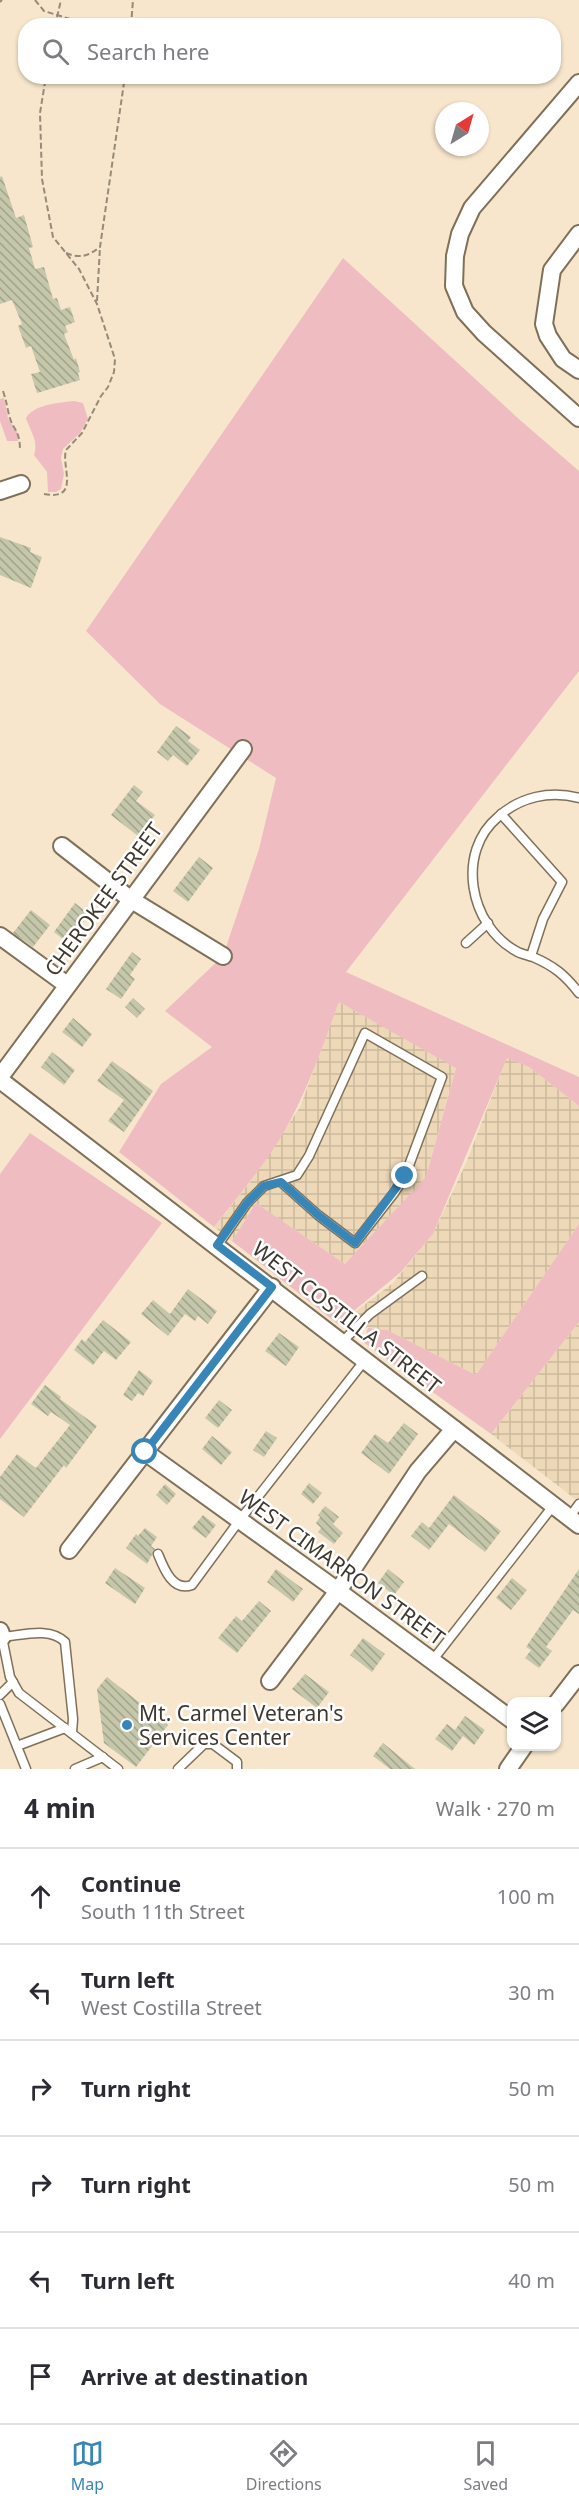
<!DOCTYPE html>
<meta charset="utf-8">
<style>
:root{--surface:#fff;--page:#f7f7f7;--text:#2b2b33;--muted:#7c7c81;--line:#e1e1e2;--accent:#3886b8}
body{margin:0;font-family:"Noto Sans",sans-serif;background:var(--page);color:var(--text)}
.controls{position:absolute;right:18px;bottom:18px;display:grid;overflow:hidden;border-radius:12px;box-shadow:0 2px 4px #0004}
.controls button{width:54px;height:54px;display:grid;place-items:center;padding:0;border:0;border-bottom:2px solid var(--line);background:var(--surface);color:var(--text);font:30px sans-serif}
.compass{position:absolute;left:435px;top:102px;width:54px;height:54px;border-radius:50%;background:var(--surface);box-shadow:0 2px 4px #0004;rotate:37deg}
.stop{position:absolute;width:18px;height:18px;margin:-14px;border:4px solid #3886b8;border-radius:50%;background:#fff}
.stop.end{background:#3886b8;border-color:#fff;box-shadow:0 2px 6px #0008}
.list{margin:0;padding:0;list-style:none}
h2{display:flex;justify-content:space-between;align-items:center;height:78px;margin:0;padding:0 24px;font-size:26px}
h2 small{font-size:20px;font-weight:400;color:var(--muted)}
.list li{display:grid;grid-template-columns:39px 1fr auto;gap:18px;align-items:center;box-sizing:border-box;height:96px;padding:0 24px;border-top:2px solid var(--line)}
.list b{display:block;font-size:22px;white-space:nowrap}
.list p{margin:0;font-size:20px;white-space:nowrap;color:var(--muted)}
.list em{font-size:20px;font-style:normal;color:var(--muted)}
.icon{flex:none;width:33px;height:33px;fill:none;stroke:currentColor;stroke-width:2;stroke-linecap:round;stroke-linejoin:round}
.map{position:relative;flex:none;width:579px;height:1769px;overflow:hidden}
.search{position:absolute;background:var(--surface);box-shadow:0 2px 4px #0004;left:18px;right:18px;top:18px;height:66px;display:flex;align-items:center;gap:15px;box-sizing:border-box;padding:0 21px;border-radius:24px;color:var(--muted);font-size:22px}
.sheet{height:654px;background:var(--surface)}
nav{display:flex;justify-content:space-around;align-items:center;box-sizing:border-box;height:84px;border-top:2px solid var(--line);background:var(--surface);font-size:16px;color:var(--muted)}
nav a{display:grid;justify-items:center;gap:3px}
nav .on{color:var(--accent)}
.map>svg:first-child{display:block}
</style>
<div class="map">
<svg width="579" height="1769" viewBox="0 0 579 1769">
<defs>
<pattern id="industrial-grid" width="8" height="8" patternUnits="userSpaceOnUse" patternTransform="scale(1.5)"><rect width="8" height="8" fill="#edd8b8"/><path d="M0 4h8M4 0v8" fill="none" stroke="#ccba9e"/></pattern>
<pattern id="building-back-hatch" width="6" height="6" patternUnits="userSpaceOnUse" patternTransform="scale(1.5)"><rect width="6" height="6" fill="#c5c7ab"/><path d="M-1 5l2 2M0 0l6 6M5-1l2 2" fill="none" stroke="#a1a38c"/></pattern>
</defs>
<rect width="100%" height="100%" fill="#f7e6cc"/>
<g fill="url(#industrial-grid)">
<path d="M339 1002 456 1067 426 1177 409 1202 345 1264 256 1203 232 1241 214 1227 251 1181 300 1107Z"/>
<path d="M507 1057 529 1067 579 1106V1224L476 1375 387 1330 339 1324 393 1283 433 1234 466 1163Z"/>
<path d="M579 1322V1502L491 1434Z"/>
</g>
<g fill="#efbdc1">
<path d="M343 258 520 420 579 471V671L346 972 579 1077V1106L529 1067 507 1058 433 1234 401 1272 338 1324 232 1241 256 1203 345 1264 426 1177 456 1068 339 1002C323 1045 308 1090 285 1130 265 1165 238 1196 214 1227L119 1152 161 1084 212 1047 165 1011 223 956 259 849 276 778 160 704 86 631Z"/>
<path d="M4 398 8 418 17 432 18 441H7L0 421V399Z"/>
<path d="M74 401 83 403 88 419 80 433 63 449 61 458 64 474 61 489 56 492H48L47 472 34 455C39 441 30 431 26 418 34 404 59 403 74 401Z"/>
<path d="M30 1133 162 1223 0 1439V1174Z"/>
<path d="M579 1224V1322L491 1434 363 1342 368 1328 387 1330 476 1375Z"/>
</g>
<g fill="url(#building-back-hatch)">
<path d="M2 176 16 218 24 215 33 247 29 248 35 269 44 267 53 299 57 298 61 310 70 307 75 322 65 326 68 332 64 334 74 360 76 358 80 372 78 373 80 380 37 393 31 374 40 372 31 346 26 348 18 326 22 324 12 300 0 304V177Z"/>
<path d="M0 537 31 548 30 552 42 557 31 588 0 575Z"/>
<path d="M176 726 191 737 188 741 200 750 187 766 173 755 168 761 157 752Z"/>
<path d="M134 785 143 792 136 801 155 815 138 836 111 815Z"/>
<path d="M199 857 213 868 188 902 173 891Z"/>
<path d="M75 903 89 914 68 943 54 932Z"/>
<path d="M31 910 50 925 33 947 13 933Z"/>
<path d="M132 952 141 959 130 975 135 979 121 999 106 989Z"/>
<path d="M133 998 145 1009 137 1018 125 1007Z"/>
<path d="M73 1018 92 1034 82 1047 62 1032Z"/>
<path d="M52 1052 75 1070 64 1085 41 1067Z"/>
<path d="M112 1061 153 1091 124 1132 108 1121 124 1100 97 1081Z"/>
<path d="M188 1289 217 1311 208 1324 198 1316 195 1321 185 1314 168 1336 141 1314 153 1300 170 1314Z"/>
<path d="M103 1320 131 1342 116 1360 104 1351 93 1365 74 1350 82 1339 85 1342Z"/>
<path d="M279 1333 299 1347 286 1366 265 1351Z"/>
<path d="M139 1370 153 1381 143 1396 138 1393 132 1401 123 1395Z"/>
<path d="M45 1385 61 1397 60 1399 97 1426 66 1468 64 1465 24 1517 0 1499V1477L17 1454 36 1468 70 1425 51 1412 48 1416 31 1404Z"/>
<path d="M219 1400 232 1410 218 1428 205 1418Z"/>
<path d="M404 1423 418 1434 389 1474 361 1453 375 1434 388 1443Z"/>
<path d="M266 1431 277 1438 264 1457 253 1450Z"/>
<path d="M212 1436 232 1452 221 1465 202 1449Z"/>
<path d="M309 1483 322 1493 313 1504 301 1494Z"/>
<path d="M165 1484 176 1494 167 1505 156 1495Z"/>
<path d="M454 1495 501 1531 485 1552 449 1524 429 1550 411 1536 422 1522 429 1528Z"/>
<path d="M325 1506 339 1517 333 1524 343 1533 334 1544 318 1532 321 1528 316 1523 320 1517 318 1515Z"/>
<path d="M203 1515 216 1525 206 1538 192 1528Z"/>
<path d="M145 1528 157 1537 151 1546 155 1549 147 1564 126 1548 136 1534 138 1536Z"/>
<path d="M115 1568 145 1588 135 1604 105 1583Z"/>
<path d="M276 1569 303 1589 293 1602 267 1582Z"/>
<path d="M388 1569 404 1582 394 1595 378 1583Z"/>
<path d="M579 1569V1614L573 1610 546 1647 552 1651 539 1668 525 1658 531 1650 526 1647Z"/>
<path d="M512 1578 527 1590 511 1610 496 1598Z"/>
<path d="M259 1601 271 1611 237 1653 218 1638 236 1616 242 1621Z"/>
<path d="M363 1638 385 1654 372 1672 350 1655Z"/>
<path d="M305 1674 329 1692 317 1708 292 1689Z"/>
<path d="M107 1677 168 1725 136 1767 104 1743 97 1689Z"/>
<path d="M465 1716 485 1730 474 1745 463 1736 452 1751 435 1739 447 1724 455 1730Z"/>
<path d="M383 1743 415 1769H390L373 1756Z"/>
</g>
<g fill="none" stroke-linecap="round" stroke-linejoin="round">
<g stroke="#7f7059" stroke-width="11">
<g id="lane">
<path d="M579 798C550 790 520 797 498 817 456 852 469 925 516 951 521 954 527 955 533 957 554 966 565 975 579 993"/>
<path d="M501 814 562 882 543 919 531 956"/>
<path d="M466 943 488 923"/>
<path d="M217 1246 247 1203 264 1186 297 1175 309 1156 365 1033 442 1077 405 1176 394 1193 355 1243 318 1215 281 1182"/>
<path d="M342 1342 370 1314 422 1276"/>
<path d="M569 1518 579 1504"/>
<path d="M158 1554C164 1569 173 1592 192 1585L239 1521 365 1360"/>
<path d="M0 1637C21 1636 49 1626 65 1642L73 1719 72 1733"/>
<path d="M2 1637 10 1677 19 1693 118 1769"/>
<path d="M432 1661 553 1506"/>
<path d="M0 1695 13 1682"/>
<path d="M0 1704 26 1769"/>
<path d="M17 1746 65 1728"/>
<path d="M75 1769 103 1757"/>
<path d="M178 1769 204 1744H213L237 1762V1769"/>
</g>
</g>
<g stroke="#7f7059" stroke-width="20">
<g id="street">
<path d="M579 83 472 208 460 234 455 256 454 286 465 312 484 333 579 418"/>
<path d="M579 234 552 270 544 324 548 336 563 359 579 370"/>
<path d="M0 491 21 484"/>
<path d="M62 846 130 899 223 956"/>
<path d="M0 936 67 985"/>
<path d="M0 1077 243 749"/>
<path d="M0 1080 579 1525"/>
<path d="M145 1452 338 1591 512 1720"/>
<path d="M69 1550 272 1287"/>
<path d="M0 1631 2 1637"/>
<path d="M270 1681 338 1591 418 1471 454 1429"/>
<path d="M556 1704 579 1674"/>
<path d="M508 1769 524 1746"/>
</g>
</g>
<g stroke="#968a79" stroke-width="2" stroke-dasharray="6 3" stroke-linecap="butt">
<path d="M35 0 44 11 70 19 78 26"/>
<path d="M0 2 2 0"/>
<path d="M55 26 61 0"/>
<path d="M131 26 133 0"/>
<path d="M66 253C81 259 88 256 100 247L125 76"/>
<path d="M97 301 100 247"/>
<path d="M3 391C6 400 7 406 9 415 13 431 20 429 20 451"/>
<path d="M44 494C81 501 61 467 66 450L82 433 101 396 108 387 114 372 115 359 97 304 79 269 53 237 42 179 40 113 46 76"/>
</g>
<use href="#lane" stroke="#fff" stroke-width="8"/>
<use href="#street" stroke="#fff" stroke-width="16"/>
</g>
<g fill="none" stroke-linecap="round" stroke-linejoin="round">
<path stroke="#3886b8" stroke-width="8" d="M145 1452 272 1287 217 1245 247 1203 264 1186 281 1182 318 1215 355 1243 405 1176"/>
</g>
<circle fill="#3886b8" stroke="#fff" stroke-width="2" cx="127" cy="1725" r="6"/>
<g text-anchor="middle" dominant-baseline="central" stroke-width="5" stroke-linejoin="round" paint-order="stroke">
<g font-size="21" fill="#3f382e" stroke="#fff">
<text transform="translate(103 899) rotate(-54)">CHEROKEE STREET</text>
<text transform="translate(347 1317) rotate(38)">WEST COSTILLA STREET</text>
<text transform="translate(342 1567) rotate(36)">WEST CIMARRON STREET</text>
</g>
<g font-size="21" fill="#3f382e" stroke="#fff" text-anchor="start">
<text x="139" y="1713">Mt. Carmel Veteran's<tspan x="139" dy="24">Services Center</tspan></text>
</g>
</g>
</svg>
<div class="controls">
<button><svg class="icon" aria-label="layers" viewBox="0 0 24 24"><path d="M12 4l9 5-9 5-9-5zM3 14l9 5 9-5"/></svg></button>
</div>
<svg class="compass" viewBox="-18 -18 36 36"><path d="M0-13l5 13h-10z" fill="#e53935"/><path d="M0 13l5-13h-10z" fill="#7c7c81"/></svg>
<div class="stop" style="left:145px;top:1452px"></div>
<div class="stop end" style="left:405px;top:1176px"></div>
<div class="search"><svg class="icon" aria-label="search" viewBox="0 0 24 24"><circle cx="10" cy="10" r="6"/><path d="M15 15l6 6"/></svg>Search here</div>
</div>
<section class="sheet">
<h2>4 min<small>Walk · 270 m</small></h2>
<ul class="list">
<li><svg class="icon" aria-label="ahead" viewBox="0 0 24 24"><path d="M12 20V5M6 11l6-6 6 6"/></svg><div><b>Continue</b><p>South 11th Street</p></div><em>100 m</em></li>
<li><svg class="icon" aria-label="left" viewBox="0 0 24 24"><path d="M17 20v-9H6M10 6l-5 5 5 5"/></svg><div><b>Turn left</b><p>West Costilla Street</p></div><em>30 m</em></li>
<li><svg class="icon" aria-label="right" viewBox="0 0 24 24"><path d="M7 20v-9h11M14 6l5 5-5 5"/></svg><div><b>Turn right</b></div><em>50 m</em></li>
<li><svg class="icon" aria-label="right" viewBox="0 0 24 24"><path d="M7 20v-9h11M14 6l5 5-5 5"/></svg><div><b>Turn right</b></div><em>50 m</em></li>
<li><svg class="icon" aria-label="left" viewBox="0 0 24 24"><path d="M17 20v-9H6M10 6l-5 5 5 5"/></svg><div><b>Turn left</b></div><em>40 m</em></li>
<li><svg class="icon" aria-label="arrive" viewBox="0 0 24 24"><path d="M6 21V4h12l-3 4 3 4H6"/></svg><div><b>Arrive at destination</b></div></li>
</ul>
</section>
<nav>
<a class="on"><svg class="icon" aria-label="map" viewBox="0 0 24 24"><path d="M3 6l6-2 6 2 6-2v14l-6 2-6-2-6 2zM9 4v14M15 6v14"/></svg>Map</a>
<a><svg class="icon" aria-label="directions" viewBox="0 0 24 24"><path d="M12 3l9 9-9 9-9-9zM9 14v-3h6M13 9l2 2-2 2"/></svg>Directions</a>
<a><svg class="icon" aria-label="saved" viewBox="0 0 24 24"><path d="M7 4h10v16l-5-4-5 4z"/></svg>Saved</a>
</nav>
